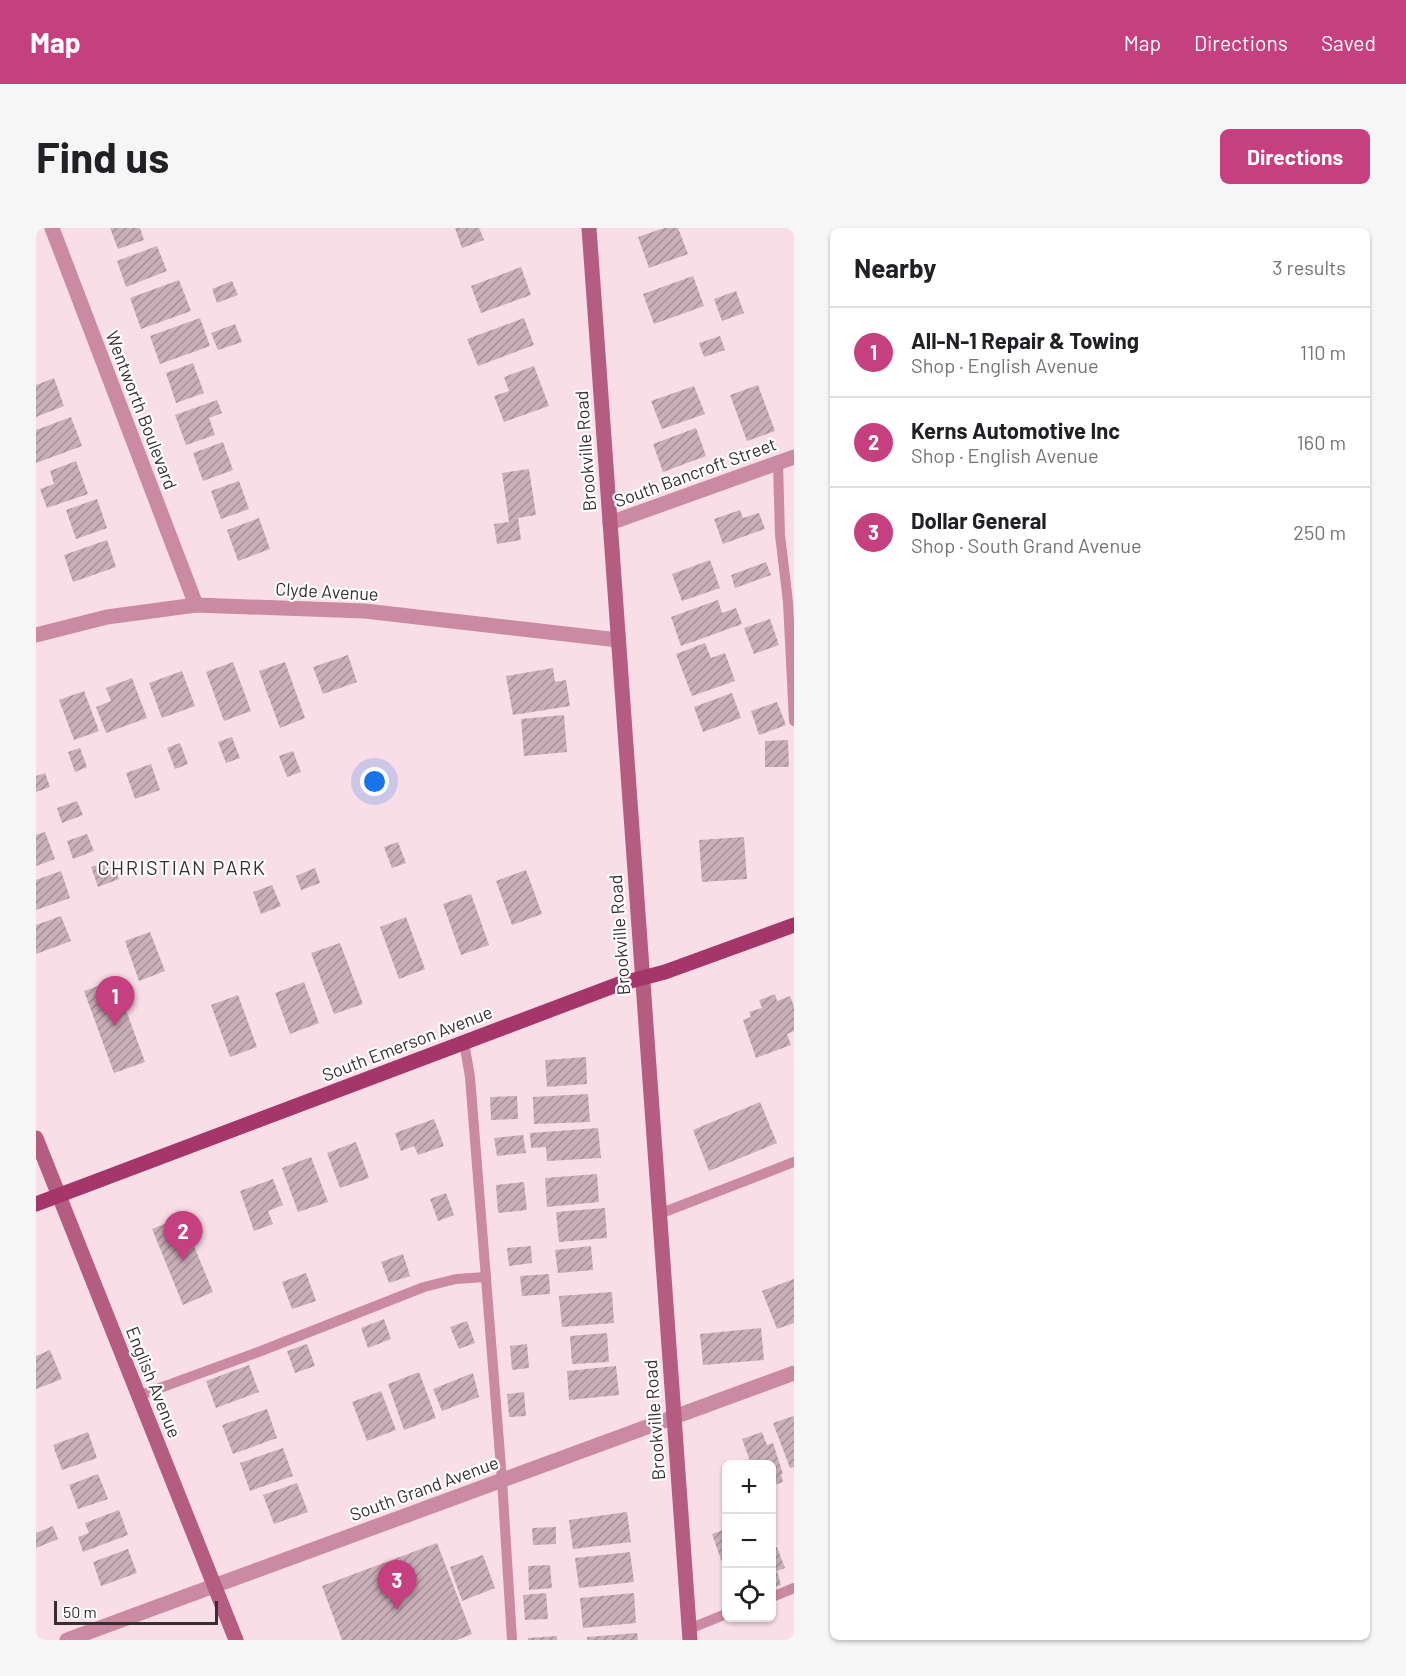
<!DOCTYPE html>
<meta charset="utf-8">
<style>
:root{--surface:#fff;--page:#f6f6f6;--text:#202124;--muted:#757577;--line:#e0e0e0;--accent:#c63f7f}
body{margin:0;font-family:Barlow,sans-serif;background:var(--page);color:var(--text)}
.controls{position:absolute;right:18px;bottom:18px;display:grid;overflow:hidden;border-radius:9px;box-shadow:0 2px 4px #0004}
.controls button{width:54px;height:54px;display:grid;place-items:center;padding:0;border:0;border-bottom:2px solid var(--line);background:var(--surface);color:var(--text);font:30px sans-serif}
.scale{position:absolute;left:18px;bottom:15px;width:164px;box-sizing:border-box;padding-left:6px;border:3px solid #382e31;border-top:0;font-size:16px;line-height:21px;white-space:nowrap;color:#382e31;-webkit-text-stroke:4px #fff;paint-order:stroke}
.you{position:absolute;left:339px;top:554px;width:21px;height:21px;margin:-15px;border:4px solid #fff;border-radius:50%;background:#1a73e8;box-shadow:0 0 0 9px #1a73e833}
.badge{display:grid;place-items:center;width:39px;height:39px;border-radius:50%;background:var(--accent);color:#fff;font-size:20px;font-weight:700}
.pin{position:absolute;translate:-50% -50px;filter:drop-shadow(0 2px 3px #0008)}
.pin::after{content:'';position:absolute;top:32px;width:21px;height:18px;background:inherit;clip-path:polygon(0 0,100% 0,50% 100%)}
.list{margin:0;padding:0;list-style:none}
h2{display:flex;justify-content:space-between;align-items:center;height:78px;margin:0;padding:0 24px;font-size:26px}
h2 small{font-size:20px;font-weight:400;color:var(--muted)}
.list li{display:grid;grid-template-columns:39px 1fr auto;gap:18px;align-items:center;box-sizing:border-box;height:90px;padding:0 24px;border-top:2px solid var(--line)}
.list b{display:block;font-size:22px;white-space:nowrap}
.list p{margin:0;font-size:20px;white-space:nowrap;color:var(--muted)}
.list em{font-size:20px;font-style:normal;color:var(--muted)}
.icon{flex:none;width:33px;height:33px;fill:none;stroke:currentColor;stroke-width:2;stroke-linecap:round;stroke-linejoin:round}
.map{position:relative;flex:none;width:758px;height:1412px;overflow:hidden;border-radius:9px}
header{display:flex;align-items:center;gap:36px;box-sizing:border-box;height:84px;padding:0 30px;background:var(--accent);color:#fff}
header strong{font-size:28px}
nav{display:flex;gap:33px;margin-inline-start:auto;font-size:21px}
.intro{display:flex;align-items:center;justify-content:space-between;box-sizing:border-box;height:144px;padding:0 36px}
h1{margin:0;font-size:42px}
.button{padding:15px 27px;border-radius:9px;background:var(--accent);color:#fff;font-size:21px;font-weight:700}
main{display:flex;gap:36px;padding:0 36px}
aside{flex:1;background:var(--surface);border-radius:9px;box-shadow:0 2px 4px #0004}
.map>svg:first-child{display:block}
</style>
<header>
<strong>Map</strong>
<nav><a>Map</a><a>Directions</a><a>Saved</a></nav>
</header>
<div class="intro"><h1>Find us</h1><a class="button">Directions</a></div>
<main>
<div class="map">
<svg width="758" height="1412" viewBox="0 0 758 1412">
<defs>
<pattern id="building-hatch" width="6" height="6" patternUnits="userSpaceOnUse" patternTransform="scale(1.5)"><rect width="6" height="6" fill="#caafb8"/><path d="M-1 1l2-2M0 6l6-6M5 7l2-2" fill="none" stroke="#a58f96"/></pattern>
</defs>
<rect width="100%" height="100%" fill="#f9dde7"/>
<g fill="url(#building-hatch)">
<path d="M74 0H104L108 12 82 21Z"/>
<path d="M419 0H443L448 12 426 20Z"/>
<path d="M628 0H642L652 26 613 40 602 9Z"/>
<path d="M121 18 131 43 90 59 81 33Z"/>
<path d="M485 39 495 67 445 85 435 58Z"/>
<path d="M657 48 668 78 618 96 607 66Z"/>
<path d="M143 52 155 83 105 101 94 70Z"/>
<path d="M196 53 202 67 181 75 176 61Z"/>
<path d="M700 63 708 85 686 93 678 71Z"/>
<path d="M164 90 174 118 124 136 114 108Z"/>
<path d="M488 90 498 117 442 138 431 111Z"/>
<path d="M199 96 206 114 182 122 175 105Z"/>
<path d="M684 108 689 122 668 129 663 115Z"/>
<path d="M157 135 168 165 140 175 130 145Z"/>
<path d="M498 138 513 178 468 194 458 168 473 163 468 149Z"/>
<path d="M18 150 28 178 0 189V157Z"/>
<path d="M722 157 739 203 711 213 694 167Z"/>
<path d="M658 158 669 186 626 201 615 173Z"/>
<path d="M181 172 186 185 173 190 179 207 150 217 139 187Z"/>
<path d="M35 189 46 218 0 235V202Z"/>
<path d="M660 200 670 228 627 244 617 216Z"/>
<path d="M187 214 197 242 167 253 157 225Z"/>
<path d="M40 233 52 266 11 280 4 261 18 256 14 243Z"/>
<path d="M493 241 500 287 482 290 485 312 461 316 458 296 473 294 466 245Z"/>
<path d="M203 253 213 281 185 291 175 263Z"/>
<path d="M61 271 71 300 40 311 30 282Z"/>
<path d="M704 282 707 290 723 285 729 301 687 316 678 291Z"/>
<path d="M223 290 234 321 202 333 191 302Z"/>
<path d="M71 312 80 339 37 354 28 327Z"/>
<path d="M674 332 684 360 646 373 636 346Z"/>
<path d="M730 334 735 347 699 360 695 347Z"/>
<path d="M682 372 686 385 700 380 706 396 645 418 635 389Z"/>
<path d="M734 391 743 417 718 426 708 400Z"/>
<path d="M669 415 675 430 689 425 699 453 656 468 640 426Z"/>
<path d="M312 427 321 454 287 466 277 439Z"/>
<path d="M197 434 215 483 188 493 170 444Z"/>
<path d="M249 434 269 490 244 500 223 443Z"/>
<path d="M517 440 519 454 530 452 534 478 477 487 470 448Z"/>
<path d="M146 443 159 478 126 490 113 455Z"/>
<path d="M96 450 111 490 70 505 60 479 75 473 70 460Z"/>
<path d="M48 463 63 503 38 512 23 472Z"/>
<path d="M696 465 705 490 667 504 658 479Z"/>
<path d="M741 474 750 497 723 507 715 483Z"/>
<path d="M528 487 531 524 488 528 485 491Z"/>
<path d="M196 509 204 530 190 535 182 514Z"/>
<path d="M752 512 753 539H729V513Z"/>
<path d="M144 515 152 536 139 541 131 520Z"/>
<path d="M44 520 51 539 39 544 32 524Z"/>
<path d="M257 523 265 544 251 549 243 528Z"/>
<path d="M115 536 124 562 99 571 90 545Z"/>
<path d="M9 545 14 559 0 564V548Z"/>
<path d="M41 573 47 587 26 595 21 580Z"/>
<path d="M9 604 19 631 0 638V607Z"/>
<path d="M51 606 58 623 37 631 31 613Z"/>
<path d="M708 609 711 651 666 654 663 612Z"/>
<path d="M362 614 370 635 356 640 348 619Z"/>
<path d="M76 632 83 651 62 659 55 639Z"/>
<path d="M279 640 284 655 265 662 260 648Z"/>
<path d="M490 642 506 686 476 697 460 653Z"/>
<path d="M25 643 34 670 0 682V652Z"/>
<path d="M236 657 245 678 225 686 217 664Z"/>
<path d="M435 666 453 717 425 727 407 676Z"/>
<path d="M25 688 35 713 0 726V697Z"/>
<path d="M370 689 389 741 363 751 344 699Z"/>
<path d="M114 704 129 743 103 753 89 713Z"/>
<path d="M304 715 327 776 298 786 275 725Z"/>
<path d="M79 752 109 834 78 845 48 763Z"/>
<path d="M268 754 283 795 254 806 239 765Z"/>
<path d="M739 766 741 773 754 768 758 778V803L751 806 755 817 720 830 707 792 715 789 713 784 726 780 723 772Z"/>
<path d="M202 767 221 819 194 829 175 777Z"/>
<path d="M550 829 551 856 511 859 509 832Z"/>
<path d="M552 866 554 894 498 896 497 869Z"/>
<path d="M481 868 482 891 455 892 454 869Z"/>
<path d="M724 874 741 915 673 943 657 902Z"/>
<path d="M398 891 408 918 382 927 378 918 365 923 359 905Z"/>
<path d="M562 900 565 930 511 933 510 919 495 920 494 905Z"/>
<path d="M487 907 490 925 461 928 458 910Z"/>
<path d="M320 914 333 950 304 960 291 925Z"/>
<path d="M275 929 292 974 262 984 246 940Z"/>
<path d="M561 946 563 974 511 979 509 950Z"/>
<path d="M237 951 247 977 232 983 237 996 218 1003 204 963Z"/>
<path d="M488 954 491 982 462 985 460 957Z"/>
<path d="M410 965 418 987 402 993 394 971Z"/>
<path d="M569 980 571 1010 523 1014 520 984Z"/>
<path d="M146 989 177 1064 147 1077 116 1001Z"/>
<path d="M495 1018 496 1035 473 1038 471 1020Z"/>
<path d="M555 1018 557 1042 522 1045 519 1022Z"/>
<path d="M367 1026 374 1048 353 1055 345 1034Z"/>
<path d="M270 1045 280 1073 256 1081 246 1054Z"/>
<path d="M513 1046 514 1066 486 1068 484 1048Z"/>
<path d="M758 1051V1095L741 1101 726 1063Z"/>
<path d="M576 1064 578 1095 526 1099 523 1068Z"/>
<path d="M348 1091 355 1111 332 1120 325 1100Z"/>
<path d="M431 1093 439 1115 423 1121 414 1099Z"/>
<path d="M725 1100 728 1132 667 1137 664 1106Z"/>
<path d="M571 1105 573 1134 536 1136 534 1108Z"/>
<path d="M271 1116 279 1138 259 1145 251 1123Z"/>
<path d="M491 1116 493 1140 476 1142 474 1118Z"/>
<path d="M14 1122 26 1151 0 1161V1128Z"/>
<path d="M213 1137 223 1164 180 1180 170 1153Z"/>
<path d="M580 1138 583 1167 533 1172 531 1143Z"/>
<path d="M383 1144 400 1190 368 1202 352 1156Z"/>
<path d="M437 1145 443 1169 406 1183 397 1161Z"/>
<path d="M345 1163 360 1202 331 1213 316 1174Z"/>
<path d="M488 1164 490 1188 473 1189 471 1166Z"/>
<path d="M231 1181 241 1210 197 1226 186 1197Z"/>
<path d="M758 1188V1239L754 1240 737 1195Z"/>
<path d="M52 1204 61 1230 26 1242 17 1217Z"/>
<path d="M726 1204 731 1217 737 1215 747 1246H745L747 1254 738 1257 736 1251V1236H715L706 1211Z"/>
<path d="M247 1220 257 1248 214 1263 204 1235Z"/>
<path d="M62 1246 72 1271 42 1281 33 1257Z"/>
<path d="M261 1255 272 1284 238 1296 227 1267Z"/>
<path d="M83 1282 92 1307 47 1324 42 1309 53 1305 49 1295Z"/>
<path d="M591 1284 595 1314 537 1321 533 1292Z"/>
<path d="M17 1298 22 1311 0 1320V1305Z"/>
<path d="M520 1299V1316L497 1317 496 1300Z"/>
<path d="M690 1301V1346L676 1306Z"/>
<path d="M401 1315 436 1406 421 1412H306L286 1358Z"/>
<path d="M741 1319 749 1340 741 1343 745 1357 736 1360V1321Z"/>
<path d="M92 1321 101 1345 65 1358 57 1334Z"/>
<path d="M594 1324 598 1354 543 1360 539 1330Z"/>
<path d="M447 1327 459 1360 426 1373 414 1339Z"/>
<path d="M514 1337 516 1360 493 1362 492 1338Z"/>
<path d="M510 1365 512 1391 489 1392 487 1367Z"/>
<path d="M598 1365 600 1395 547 1400 544 1370Z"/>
<path d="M601 1405 602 1412H551V1409Z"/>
<path d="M521 1408V1412H492V1410Z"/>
</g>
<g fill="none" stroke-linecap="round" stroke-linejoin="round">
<g stroke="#c98aa2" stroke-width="10">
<path d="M742 235 744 307 752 374 758 493"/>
<path d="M428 814 434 849 466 1252 476 1412"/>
<path d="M623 986 758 934"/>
<path d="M102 1168 225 1123 388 1059 420 1051 450 1049"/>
<path d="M736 1369 758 1360"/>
<path d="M653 1401 690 1386"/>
</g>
<g stroke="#c98aa2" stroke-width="15">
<path d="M16 0 160 377"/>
<path d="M574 295 758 229"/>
<path d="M0 407 71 389 160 377 329 383 582 412"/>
<path d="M31 1412 758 1145"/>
</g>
<g stroke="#b55c81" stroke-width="15">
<path d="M553 0 654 1412"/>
<path d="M0 910 200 1412"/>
</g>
<path stroke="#a5366a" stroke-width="15" d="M0 976 583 756 629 744 758 697"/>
</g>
<g text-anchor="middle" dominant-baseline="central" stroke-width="4.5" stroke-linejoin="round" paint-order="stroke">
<g font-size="18" fill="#382e31" stroke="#fff">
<text transform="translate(106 182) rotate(69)">Wentworth Boulevard</text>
<text transform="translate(549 223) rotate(-94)">Brookville Road</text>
<text transform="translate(659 244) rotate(-20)">South Bancroft Street</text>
<text transform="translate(291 363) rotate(3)">Clyde Avenue</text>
<text transform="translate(583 707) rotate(-94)">Brookville Road</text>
<text transform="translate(371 815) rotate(-21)">South Emerson Avenue</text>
<text transform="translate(118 1154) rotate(68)">English Avenue</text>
<text transform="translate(618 1192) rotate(-94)">Brookville Road</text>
<text transform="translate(388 1260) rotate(-20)">South Grand Avenue</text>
</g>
<g font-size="20" letter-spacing="1.5" fill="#382e31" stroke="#fff">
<text x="146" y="639">CHRISTIAN PARK</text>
</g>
</g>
</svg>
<div class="controls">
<button>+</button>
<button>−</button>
<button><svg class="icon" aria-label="locate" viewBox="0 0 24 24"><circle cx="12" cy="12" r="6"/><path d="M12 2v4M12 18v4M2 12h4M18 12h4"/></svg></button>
</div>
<div class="scale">50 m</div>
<div class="you"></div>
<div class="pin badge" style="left:79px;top:798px">1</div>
<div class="pin badge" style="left:147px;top:1033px">2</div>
<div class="pin badge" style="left:361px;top:1382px">3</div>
</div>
<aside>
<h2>Nearby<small>3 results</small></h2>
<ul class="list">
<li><span class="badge">1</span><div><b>All-N-1 Repair &amp; Towing</b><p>Shop · English Avenue</p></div><em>110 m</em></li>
<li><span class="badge">2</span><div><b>Kerns Automotive Inc</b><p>Shop · English Avenue</p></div><em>160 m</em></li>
<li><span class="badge">3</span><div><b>Dollar General</b><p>Shop · South Grand Avenue</p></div><em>250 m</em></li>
</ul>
</aside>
</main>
